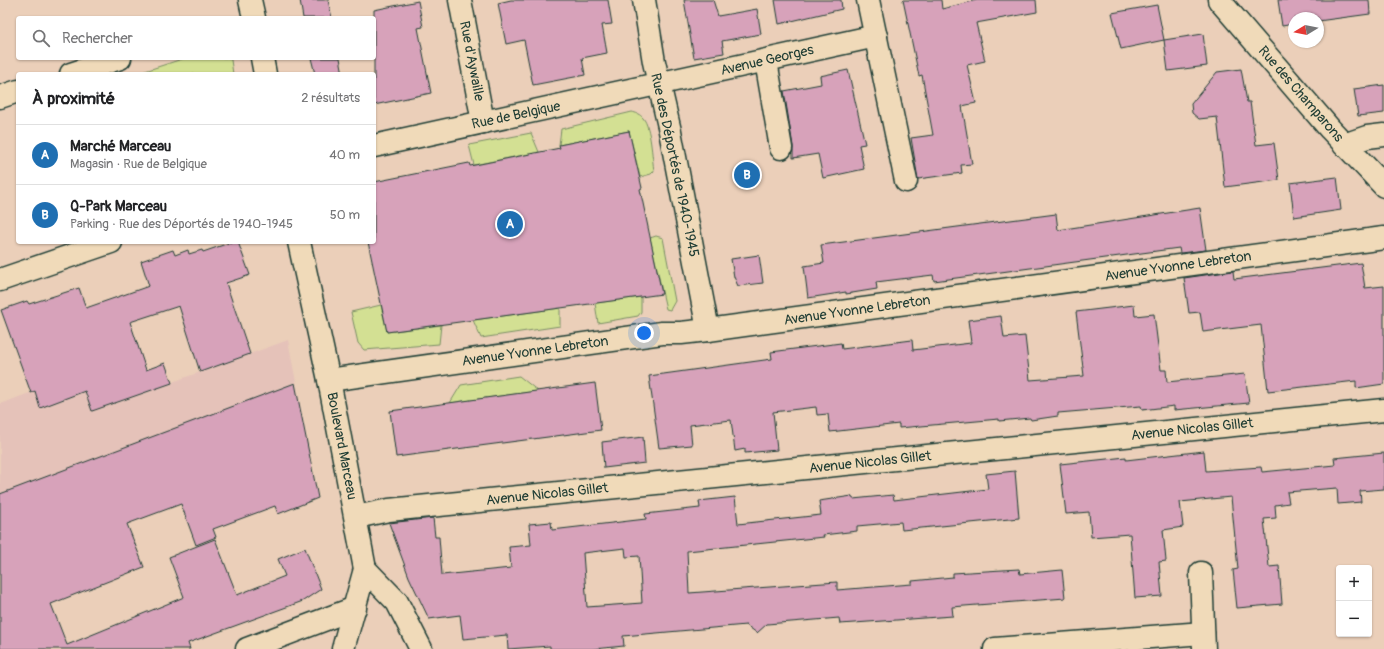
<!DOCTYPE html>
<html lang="fr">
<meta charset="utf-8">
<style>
:root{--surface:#fff;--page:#f2f2f2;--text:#202124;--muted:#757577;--line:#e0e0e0;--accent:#1f6fb2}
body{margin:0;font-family:Pangolin,sans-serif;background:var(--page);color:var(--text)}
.controls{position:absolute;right:12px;bottom:12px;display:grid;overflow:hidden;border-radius:4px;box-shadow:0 1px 3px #0004}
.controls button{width:36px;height:36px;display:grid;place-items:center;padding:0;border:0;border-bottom:1px solid var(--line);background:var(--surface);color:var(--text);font:20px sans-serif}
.compass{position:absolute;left:1288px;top:12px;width:36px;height:36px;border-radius:50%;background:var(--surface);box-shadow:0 1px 3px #0004;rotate:260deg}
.you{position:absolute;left:644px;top:333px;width:14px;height:14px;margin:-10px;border:3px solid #fff;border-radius:50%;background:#1a73e8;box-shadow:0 0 0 6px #1a73e833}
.badge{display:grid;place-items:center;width:26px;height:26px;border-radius:50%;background:var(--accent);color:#fff;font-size:13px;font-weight:700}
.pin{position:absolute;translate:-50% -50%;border:2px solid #fff;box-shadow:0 1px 4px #0006}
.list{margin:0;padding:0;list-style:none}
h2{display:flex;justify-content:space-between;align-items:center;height:52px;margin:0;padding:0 16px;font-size:17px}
h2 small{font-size:13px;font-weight:400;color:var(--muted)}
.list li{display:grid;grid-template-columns:26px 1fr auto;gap:12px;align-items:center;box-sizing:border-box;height:60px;padding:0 16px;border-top:1px solid var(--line)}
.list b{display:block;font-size:15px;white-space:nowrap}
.list p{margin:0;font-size:13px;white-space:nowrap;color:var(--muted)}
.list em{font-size:13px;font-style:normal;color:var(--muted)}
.icon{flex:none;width:22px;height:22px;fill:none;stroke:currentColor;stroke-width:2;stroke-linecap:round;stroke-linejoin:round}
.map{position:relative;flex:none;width:1384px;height:649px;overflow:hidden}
.search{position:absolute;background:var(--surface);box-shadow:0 1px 3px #0004;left:16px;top:16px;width:360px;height:44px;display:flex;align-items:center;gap:10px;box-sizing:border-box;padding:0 14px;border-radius:4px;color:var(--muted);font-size:15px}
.panel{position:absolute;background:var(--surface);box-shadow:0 1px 3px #0004;left:16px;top:72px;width:360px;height:172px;border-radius:4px}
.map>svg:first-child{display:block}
</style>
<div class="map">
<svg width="1384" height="649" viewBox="0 0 1384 649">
<rect width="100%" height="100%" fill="#ebcfb9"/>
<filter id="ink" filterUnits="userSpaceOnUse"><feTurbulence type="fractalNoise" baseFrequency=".025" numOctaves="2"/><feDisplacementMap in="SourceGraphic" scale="8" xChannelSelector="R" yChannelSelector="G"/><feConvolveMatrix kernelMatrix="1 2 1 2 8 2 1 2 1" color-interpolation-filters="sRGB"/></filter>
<g filter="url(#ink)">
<path fill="#e5c2b9" d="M288 340 310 456 127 524 144 567 0 625V404L35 391 40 408 85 391 93 411Z"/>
<g fill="#d3e093" stroke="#798e64">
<path d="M185 58H227L231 60 233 74H136Z"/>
<path d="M632 112C636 113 640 114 643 118 651 127 652 158 654 171L651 174 640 177 629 131 559 145 561 129Z"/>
<path d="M531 133 539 152 474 165 469 145Z"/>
<path d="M656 236 663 238 675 301 670 310 666 309 650 238Z"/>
<path d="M641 297V312L638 316 598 323 595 303Z"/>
<path d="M381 305 387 332 441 325 439 344 364 350 358 343 351 312Z"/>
<path d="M560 308V326L481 338 473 320Z"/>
<path d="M519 376 538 391 450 403 461 385Z"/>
</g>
<g fill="#d7a2ba" stroke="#1f3d34" fill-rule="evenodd">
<path d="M300 0H328L332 18H303Z"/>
<path d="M511 0H608L612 24 602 25 607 53 582 58 585 75 533 85 524 40 506 44 498 3Z"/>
<path d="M684 0H713L718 16 757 9 761 34 722 41 724 53 694 58Z"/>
<path d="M775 0H841L842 9 779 24Z"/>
<path d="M903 0H941L942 9 977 0H1036L1037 12 976 23 985 61 967 65 976 103 962 106 972 164 961 165 962 173 918 179 911 138 933 135 922 75 919 76Z"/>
<path d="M1278 0H1369L1370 14 1318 21V18H1294V24L1282 26Z"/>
<path d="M418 1 423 27 418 28 431 93 374 105V10Z"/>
<path d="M1157 5 1164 40 1203 34 1207 66 1168 71 1164 40 1121 49 1112 13Z"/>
<path d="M311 58H340L343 74H315Z"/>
<path d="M1241 69 1247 102H1250L1256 145 1274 143 1279 180 1225 187 1217 117 1199 119 1192 113 1191 104 1217 72Z"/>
<path d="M848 70 865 144 859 145 864 169 823 178 818 154 793 158V146L784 91 821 84 820 76Z"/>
<path d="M1384 85V113L1358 116 1354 89Z"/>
<path d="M629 131 642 188 640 189 662 294 387 332 368 242H374V182L469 163 470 166 560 148 559 145Z"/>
<path d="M1337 177 1341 210 1294 217 1290 183Z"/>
<path d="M1200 208 1206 250 1180 253 1179 248 1164 250 934 281 933 275 876 282 877 289 846 294V292L808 298 804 266 824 263 821 245 1056 214 1058 230Z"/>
<path d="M232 242H238L250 275 226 283 250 354 200 372 179 306 130 322 146 370 165 363 172 383 92 411 85 391 40 408 35 391 31 393 1 310 27 301 29 304 79 288 86 308 149 286 141 261 173 250 175 255 188 250 189 254 202 250 203 252Z"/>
<path d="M759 255 763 283 738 286 734 277 731 259Z"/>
<path d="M1361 263 1365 288 1384 286V384L1356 388V381L1268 391 1261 325 1203 332 1200 312 1189 313 1184 278 1233 271 1234 279Z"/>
<path d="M1134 305 1135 316 1154 314 1161 370H1166L1167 382 1245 374 1249 403 1174 410V406L1142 410 1141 406 1058 413V416L1031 420 1030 418 999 421V419L899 428V424L830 432 828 414 817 415 816 407 773 412 777 450 745 453V449L735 451 731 420 690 425 692 445 659 448 649 376 772 359 771 352 841 343 842 349 912 340 913 350 971 343 968 320 1001 316 1004 338 1025 336 1030 380 1084 376 1076 312Z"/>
<path d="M295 383 318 498 278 514 275 506 213 529 216 537 196 545 181 504 127 524 144 567 51 604 67 645 184 597 169 557 215 539 237 595 285 576 278 559 305 548 321 589 303 601 188 643 190 649H0V494Z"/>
<path d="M595 383 601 430 396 457 390 411Z"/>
<path d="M643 437 645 463 604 468 602 442Z"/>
<path d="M1204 451 1206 471 1261 467 1262 472 1335 465 1334 458 1384 453V489L1360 491 1361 502 1338 504 1337 488 1287 492 1289 503 1275 505 1276 518 1264 519 1269 567 1279 566 1282 604 1237 608 1233 570 1238 569 1231 497 1180 502 1183 527 1163 530 1166 561 1159 562 1162 596 1135 598 1130 534 1091 537 1089 512 1066 514 1060 464 1126 457V460Z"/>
<path d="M1015 471 1019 518 902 530 901 522 857 526V531L823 535 824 537 687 551 689 593 837 582V590L912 584V581L953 577V573L1019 569 1020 574 1062 570 1065 598 952 607 953 616 840 624 839 618 767 624 757 633 746 625 623 636 624 646 593 649H550V646L508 649 507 635 463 639 460 615 429 619 409 577 389 523 433 518 435 537H439L442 575 511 568 509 547 531 545 529 524 551 522 552 530 646 519 645 514 700 508 699 501 735 497 738 524 821 515 819 501 852 496 853 499 893 495 894 500 988 489 986 474ZM625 548 626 557 639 556 642 603 587 607 583 553Z"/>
</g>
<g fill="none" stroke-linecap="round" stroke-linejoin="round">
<g stroke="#1f3d34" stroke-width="25">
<g id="minor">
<path d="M250 0 254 18"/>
<path d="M460 0 483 122"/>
<path d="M644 0 654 62 670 131 708 330"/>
<path d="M868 0 906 181"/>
<path d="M1219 0 1330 129 1384 186"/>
<path d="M262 58 265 74"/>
<path d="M766 61 781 148"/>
<path d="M71 74 120 58"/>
<path d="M0 97 18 91"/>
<path d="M1344 145 1367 137 1384 135"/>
<path d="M374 146 876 36"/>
<path d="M299 242 329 380 365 569 343 649"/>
<path d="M0 280 111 242"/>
<path d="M329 380 662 333H681L708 330 1384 238"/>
<path d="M356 517 389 510 1384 410"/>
<path d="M365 569 397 602 421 649"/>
<path d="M1201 573 1204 649"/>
<path d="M247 649 355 608"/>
<path d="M995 649 1203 633"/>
</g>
</g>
<use href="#minor" stroke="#f0dab9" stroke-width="22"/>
</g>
</g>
<g text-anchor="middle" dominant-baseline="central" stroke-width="3" stroke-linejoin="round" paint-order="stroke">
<g font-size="14" fill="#1f3d34" stroke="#f0dab9">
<text transform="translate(767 60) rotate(-13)">Avenue Georges</text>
<text transform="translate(472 61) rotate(79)">Rue d'Aywaille</text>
<text transform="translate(1301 94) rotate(49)">Rue des Champarons</text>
<text transform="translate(516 115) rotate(-12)">Rue de Belgique</text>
<text transform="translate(675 165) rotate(78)">Rue des Déportés de 1940-1945</text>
<text transform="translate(1178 266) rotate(-8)">Avenue Yvonne Lebreton</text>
<text transform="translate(857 310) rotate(-8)">Avenue Yvonne Lebreton</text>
<text transform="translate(535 351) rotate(-8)">Avenue Yvonne Lebreton</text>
<text transform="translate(1192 429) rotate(-6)">Avenue Nicolas Gillet</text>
<text transform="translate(342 446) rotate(79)">Boulevard Marceau</text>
<text transform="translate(870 462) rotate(-6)">Avenue Nicolas Gillet</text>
<text transform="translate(547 494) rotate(-6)">Avenue Nicolas Gillet</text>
</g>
</g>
</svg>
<div class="controls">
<button>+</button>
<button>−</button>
</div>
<svg class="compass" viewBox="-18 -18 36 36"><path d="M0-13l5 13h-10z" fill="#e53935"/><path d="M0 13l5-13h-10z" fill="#757577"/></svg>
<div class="you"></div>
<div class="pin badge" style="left:510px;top:224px">A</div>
<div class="pin badge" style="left:747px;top:175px">B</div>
<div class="search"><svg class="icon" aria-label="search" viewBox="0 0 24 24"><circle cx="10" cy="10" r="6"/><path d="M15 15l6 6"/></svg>Rechercher</div>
<section class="panel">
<h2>À proximité<small>2 résultats</small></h2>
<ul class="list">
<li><span class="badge">A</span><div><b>Marché Marceau</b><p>Magasin · Rue de Belgique</p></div><em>40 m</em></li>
<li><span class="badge">B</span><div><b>Q-Park Marceau</b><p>Parking · Rue des Déportés de 1940-1945</p></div><em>50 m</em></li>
</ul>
</section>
</div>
